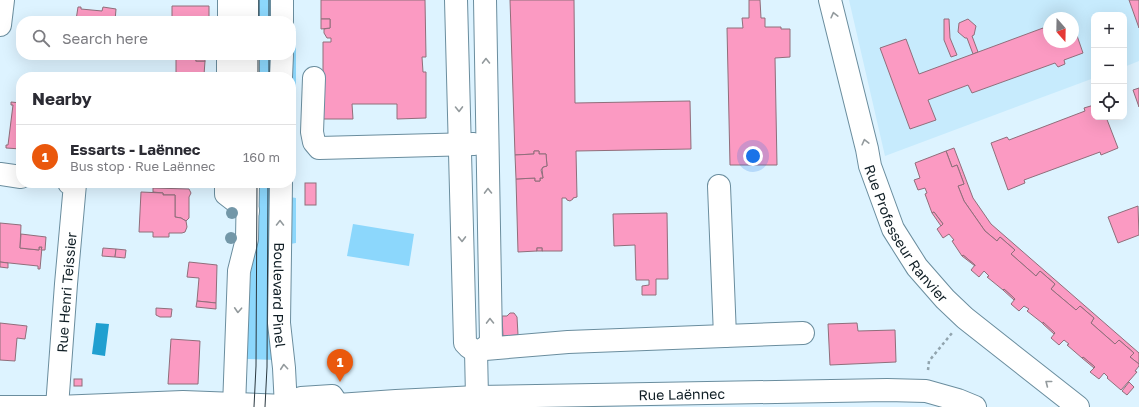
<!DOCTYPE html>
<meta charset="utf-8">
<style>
:root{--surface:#fff;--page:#f7f7f7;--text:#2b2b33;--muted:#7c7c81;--line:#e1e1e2;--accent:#ea580c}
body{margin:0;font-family:"Golos Text",sans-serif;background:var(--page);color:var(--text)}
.controls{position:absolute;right:12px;top:12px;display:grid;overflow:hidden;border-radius:8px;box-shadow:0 4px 16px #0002}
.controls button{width:36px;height:36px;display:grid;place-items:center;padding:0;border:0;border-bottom:1px solid var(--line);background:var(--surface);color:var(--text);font:20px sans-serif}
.compass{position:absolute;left:1043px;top:12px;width:36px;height:36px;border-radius:50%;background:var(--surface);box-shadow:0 4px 16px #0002;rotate:160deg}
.you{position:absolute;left:753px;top:156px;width:14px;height:14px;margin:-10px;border:3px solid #fff;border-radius:50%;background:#1a73e8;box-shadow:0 0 0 6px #1a73e833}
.badge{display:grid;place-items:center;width:26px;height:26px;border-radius:50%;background:var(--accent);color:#fff;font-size:13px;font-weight:700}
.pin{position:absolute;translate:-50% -33px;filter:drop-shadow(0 1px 2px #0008)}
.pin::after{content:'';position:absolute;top:21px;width:14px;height:12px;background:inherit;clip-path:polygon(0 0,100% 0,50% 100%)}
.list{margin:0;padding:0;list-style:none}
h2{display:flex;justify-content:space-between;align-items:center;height:52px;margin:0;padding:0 16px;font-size:17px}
h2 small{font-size:13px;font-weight:400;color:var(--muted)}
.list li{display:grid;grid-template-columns:26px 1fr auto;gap:12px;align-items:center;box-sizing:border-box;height:64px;padding:0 16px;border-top:1px solid var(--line)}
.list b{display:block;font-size:15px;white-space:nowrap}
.list p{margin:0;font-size:13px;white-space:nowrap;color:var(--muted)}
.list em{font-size:13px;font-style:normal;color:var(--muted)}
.icon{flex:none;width:22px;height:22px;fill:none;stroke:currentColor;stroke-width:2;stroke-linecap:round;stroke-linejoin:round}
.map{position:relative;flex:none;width:1139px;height:407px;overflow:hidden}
.search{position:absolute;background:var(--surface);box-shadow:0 4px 16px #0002;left:16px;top:16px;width:280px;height:44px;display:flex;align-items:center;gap:10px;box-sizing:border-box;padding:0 14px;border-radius:16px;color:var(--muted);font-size:15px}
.panel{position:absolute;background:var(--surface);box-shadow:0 4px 16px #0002;left:16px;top:72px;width:280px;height:116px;border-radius:16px}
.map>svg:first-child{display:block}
</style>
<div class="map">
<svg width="1139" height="407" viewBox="0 0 1139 407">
<rect width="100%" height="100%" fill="#ddf3ff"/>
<path fill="#c7ebfd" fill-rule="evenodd" d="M849 0H1129L1139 28V61L1124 67V15H1094V78L885 156ZM1049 18H1073V42H1049Z"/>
<g fill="#8cd7fc">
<rect x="254" y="0" width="19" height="21"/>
<path d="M291 30H296V89L291 90Z"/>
<rect x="254" y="55" width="19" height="22"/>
<path d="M253 183H273L276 360 247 359 249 299 253 244Z"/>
<path d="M290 197 296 198V243L290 244Z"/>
<path d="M353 224 414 234 409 266 347 256Z"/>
</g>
<path fill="#209fd0" d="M96 323 109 324 105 356 92 354Z"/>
<g fill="#fb9ac2" stroke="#906e7b">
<path d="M321 0H425L426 57H422L423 72H426V118L397 119V104H352L353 119H323V42H331V38H327L324 33V29L330 28V19H321Z"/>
<path d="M510 0H574L575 103 690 101 691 149 576 151 577 197 573 198V199L570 201 567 200 566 198H562V251H542V248H537V251L518 252 516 179 535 178V181H540V178H543L542 169 543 167 547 166 546 154H539V151H534V154L515 155Z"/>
<path d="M749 0H760L761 18H765V27H781V29H790V57L775 58 777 165H730L727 28H743L742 18H749Z"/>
<path d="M1129 0H1139V28Z"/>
<path d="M172 6H209V20H203V21H172Z"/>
<path d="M78 7H81V9L102 11 103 7 116 9 115 21H56V17H59V18L76 20Z"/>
<path d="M321 19H330V28L321 29Z"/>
<path d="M944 19H949L950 38 957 55 951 57 944 40Z"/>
<path d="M968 19 976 26 974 35 972 36 978 52 973 54 967 38H965L958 32 959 23Z"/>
<path d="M1074 27 1083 53 1064 60 1065 64 1058 67 1055 63 972 93 968 85 928 100 936 120 910 129 880 48 906 39 919 74 1043 28 1047 37 1049 36V42H1073Z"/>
<path d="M176 55H209V58L196 57V61H205L204 75 176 74Z"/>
<rect x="196" y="57" width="9" height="4"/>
<path d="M1139 88V107L1133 90Z"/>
<path d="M11 102 21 103V149L6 148V145H8L13 105H11Z"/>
<path d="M1094 105V117H1106L1118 148 1101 155 1100 152 1024 180 1025 183 1008 190 991 143 1007 137 1009 140 1085 111 1084 108Z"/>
<path d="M954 148 973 198 991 224 1139 353V364L1130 357 1134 353 1119 340 1115 344 1091 323 1094 318 1080 306 1076 310 1051 289 1055 284 1040 271 1036 276 1011 254 1015 250 1000 237 997 241 985 231 964 201 958 186 964 184 957 165 952 167 946 151Z"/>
<path d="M534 151H539V154H546L547 166 543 167 541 170 543 178H540V181H535V178L516 179 515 155 534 154Z"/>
<path d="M946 151 952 167 957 165 964 184 958 186 964 201 985 231 997 241 1000 237 1015 250 1011 254 1036 276 1040 271 1055 284 1051 289 1076 310 1080 306 1094 318 1091 323 1115 344 1119 340 1134 353 1130 357 1139 364V366L1135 371 1137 372 1121 390 1107 378 1108 377 1104 373 1099 379 1090 372 1095 367 1083 357 1082 358 1067 345 1069 344 1064 340 1059 345 1051 338 1055 333 1027 311 1029 309 1024 306 1019 311 1011 304 1015 299 1004 289 1003 290 987 277 989 276 984 271 979 277 971 270 975 265 963 255 962 256 952 241 954 240 949 234 943 238 937 229 943 224 934 212 932 213 925 194 927 193 925 188 918 190 914 180 920 178 915 163Z"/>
<rect x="305" y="183" width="11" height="22"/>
<path d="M153 188 189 189 191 193 189 197V218L186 221 181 218 175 217V195H163V193L153 192Z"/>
<path d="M141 192 163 193V195H175V217L181 218 186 221 187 227 185 232 182 233H169V237H153V232H139Z"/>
<path d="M1138 206 1139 235 1118 243 1108 217Z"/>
<path d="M934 212 943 224 941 226 932 213Z"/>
<path d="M667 213 668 279H656V295H642V286L649 285V280H636L635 245 614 246 613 214Z"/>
<path d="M0 223 21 225 20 248 39 250V247H42L40 269H38V266L0 262Z"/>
<path d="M21 234 46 237 45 250H41L42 247H39V250L20 248Z"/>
<path d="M103 248 116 249 115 257 102 256Z"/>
<rect x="537" y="248" width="5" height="3"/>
<path d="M116 249 126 250 125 258 115 257Z"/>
<path d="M963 255 975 265V266L962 256Z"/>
<path d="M0 262 8 263V268L0 267Z"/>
<path d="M189 262 217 265 216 303 197 301 199 278 187 277Z"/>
<path d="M1004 289 1015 299 1014 300 1003 290Z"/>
<path d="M197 301 216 303V309L196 307Z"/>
<path d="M156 308 172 309 171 317H160L156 315Z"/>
<path d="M510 313H514L517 317 518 335 503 336 502 316H507Z"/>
<path d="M1043 322 1055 333 1054 334 1043 324Z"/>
<path d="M0 323 27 326 25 339 17 338 15 361 0 360Z"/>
<path d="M857 323 858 331 895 330 896 362 830 365 828 324Z"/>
<path d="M171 339 200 341 198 384H168Z"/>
<path d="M1083 357 1095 367 1094 368 1082 358Z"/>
<rect x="74" y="379" width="8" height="7"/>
<path d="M1129 382 1134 387 1127 395 1122 391Z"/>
</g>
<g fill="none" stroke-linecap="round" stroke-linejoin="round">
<g stroke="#6a8d9e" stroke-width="24">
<g id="minor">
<path d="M247 0V21"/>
<path d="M456 0 465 343C474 354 482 352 491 342L485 0"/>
<path id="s1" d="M830 0 867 149 870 166 893 229 917 267 945 299 965 318 1078 407"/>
<path d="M229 21V0"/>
<path d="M282 21V0"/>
<path d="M0 25 3 0"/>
<path d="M248 55V77"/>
<path d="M228 77V55"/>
<path d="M281 77 282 55"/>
<path d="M314 78 312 132 314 142 319 148 474 144"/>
<path d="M0 174 21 177"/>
<path d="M226 183V194L248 211"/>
<path id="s2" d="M281 183 279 323 284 368 286 407"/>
<path d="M719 186 725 336"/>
<path d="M485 349 568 342 803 333"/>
<path d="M476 351 477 397"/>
<path id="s3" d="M338 405 396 401 477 397 887 390 926 391 958 400 975 407"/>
<path d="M0 407H57L183 402 286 406 301 398 332 396 338 405"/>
<path id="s4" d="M57 407 66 284 75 184 69 183"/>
<path d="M234 407 239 271 247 239 248 183"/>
</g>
</g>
<path stroke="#91a4ae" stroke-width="2.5" stroke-dasharray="3 3" stroke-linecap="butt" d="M928 370 929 361 952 333"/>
<use href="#minor" stroke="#fff" stroke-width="22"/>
<g stroke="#293840" stroke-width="1">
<path d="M259 21V0"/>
<path d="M269 21V0"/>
<path d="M258 77V55"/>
<path d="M269 77V55"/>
<path d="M254 407 256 366 257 183"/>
<path d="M265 407 267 367 268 183"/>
</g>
</g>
<g fill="#7397a8">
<circle cx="232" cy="213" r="6"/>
<circle cx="231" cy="238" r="6"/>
</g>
<defs><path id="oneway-chevron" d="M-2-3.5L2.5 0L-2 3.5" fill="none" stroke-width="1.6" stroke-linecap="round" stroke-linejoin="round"/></defs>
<g stroke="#939a9d">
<use href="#oneway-chevron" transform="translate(834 15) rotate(-104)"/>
<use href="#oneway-chevron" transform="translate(486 61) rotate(-91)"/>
<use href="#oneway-chevron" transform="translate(459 109) rotate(89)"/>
<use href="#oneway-chevron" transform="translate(865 142) rotate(-104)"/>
<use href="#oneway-chevron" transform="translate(488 191) rotate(-91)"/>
<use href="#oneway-chevron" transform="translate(280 223) rotate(-90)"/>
<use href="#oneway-chevron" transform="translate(462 239) rotate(89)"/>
<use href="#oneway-chevron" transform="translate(238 310) rotate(93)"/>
<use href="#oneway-chevron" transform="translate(490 321) rotate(-91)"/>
<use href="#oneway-chevron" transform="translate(284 367) rotate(-95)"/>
<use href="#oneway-chevron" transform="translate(1048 383) rotate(-142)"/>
</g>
<g text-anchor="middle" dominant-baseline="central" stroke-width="3" stroke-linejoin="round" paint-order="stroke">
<g font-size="14" fill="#101e25" stroke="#fcfcfc">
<text stroke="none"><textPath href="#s1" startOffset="248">Rue Professeur Ranvier</textPath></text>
<text stroke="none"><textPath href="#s4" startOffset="115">Rue Henri Teissier</textPath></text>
<text stroke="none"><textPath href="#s2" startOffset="112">Boulevard Pinel</textPath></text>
<text stroke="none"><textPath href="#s3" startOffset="344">Rue Laënnec</textPath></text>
</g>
</g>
</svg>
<div class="controls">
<button>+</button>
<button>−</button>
<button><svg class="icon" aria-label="locate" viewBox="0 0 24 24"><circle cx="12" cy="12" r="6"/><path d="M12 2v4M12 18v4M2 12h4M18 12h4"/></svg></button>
</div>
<svg class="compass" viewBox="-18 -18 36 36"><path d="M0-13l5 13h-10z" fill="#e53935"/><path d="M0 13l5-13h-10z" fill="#7c7c81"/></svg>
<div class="you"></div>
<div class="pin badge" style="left:340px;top:382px">1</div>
<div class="search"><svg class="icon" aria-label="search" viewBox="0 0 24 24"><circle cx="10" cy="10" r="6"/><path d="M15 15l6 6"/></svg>Search here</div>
<section class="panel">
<h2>Nearby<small></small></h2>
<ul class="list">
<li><span class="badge">1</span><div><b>Essarts - Laënnec</b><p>Bus stop · Rue Laënnec</p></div><em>160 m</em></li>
</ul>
</section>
</div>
